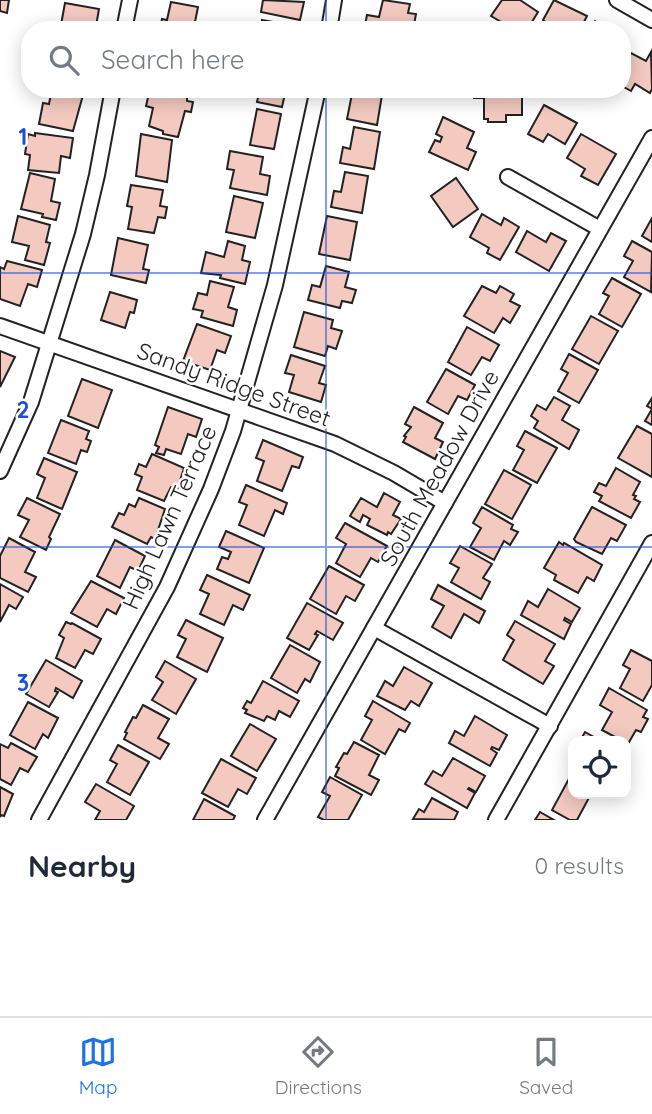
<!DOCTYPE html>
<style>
:root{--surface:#fff;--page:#f2f2f3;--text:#1f2937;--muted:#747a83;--line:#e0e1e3;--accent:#1a73e8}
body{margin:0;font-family:Quicksand,sans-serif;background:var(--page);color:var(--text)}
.controls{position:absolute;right:21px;bottom:21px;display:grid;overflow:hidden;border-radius:14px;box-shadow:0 4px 18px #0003}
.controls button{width:63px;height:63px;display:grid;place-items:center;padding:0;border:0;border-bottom:2px solid var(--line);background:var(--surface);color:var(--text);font:35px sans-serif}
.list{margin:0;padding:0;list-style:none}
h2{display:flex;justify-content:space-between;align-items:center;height:91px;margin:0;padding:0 28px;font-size:30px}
h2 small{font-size:23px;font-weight:400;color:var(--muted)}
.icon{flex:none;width:38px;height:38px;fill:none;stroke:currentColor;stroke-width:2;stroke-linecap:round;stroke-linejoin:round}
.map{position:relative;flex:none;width:652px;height:820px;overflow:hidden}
.search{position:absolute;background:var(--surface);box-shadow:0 4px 18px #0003;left:21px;right:21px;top:21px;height:77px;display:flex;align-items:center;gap:18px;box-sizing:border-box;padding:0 24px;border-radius:28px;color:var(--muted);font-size:26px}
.sheet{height:196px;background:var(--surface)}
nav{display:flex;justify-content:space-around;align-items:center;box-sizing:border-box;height:98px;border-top:2px solid var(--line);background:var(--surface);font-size:19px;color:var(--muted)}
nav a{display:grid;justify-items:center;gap:4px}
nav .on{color:var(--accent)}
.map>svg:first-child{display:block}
</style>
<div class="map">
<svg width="652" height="820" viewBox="0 0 652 820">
<rect width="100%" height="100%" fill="#fff"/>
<g fill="#f3c9c0" stroke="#222" stroke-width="2">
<path d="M0 0H9L7 13 0 11Z"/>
<path d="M263 0 304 2 300 20 261 12Z"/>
<path d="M383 0 410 4 408 13 416 14 413 30H364L367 15 379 17Z"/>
<path d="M502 0H520L538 12 527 30H515L491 16Z"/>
<path d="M554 0 587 16 580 30H545L548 24 543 20Z"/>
<path d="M171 2 198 7 195 22 205 24 204 30H160L162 19 167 20Z"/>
<path d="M65 3 99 9 96 26 91 25 90 30H60Z"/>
<path d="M262 20 290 25 289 30H261Z"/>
<path d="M595 21 610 30H589Z"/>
<path d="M651 52 652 89 650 93 635 84 631 91 622 86V68L631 53 646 61Z"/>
<path d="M52 89 83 95 73 131 39 124 43 103 49 104Z"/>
<path d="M150 89 187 97V101L193 102 191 112 185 111 178 137 163 134V131L149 126 153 108 146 106Z"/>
<path d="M260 89H286L282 107 257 102Z"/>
<path d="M353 89H383L377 125 347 119Z"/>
<path d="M474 89H505V96H522V115H506V122H488V119H484V98H474Z"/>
<path d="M544 105 577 123 565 144 548 134 543 142 528 134Z"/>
<path d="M257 109 281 114 274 149 250 145Z"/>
<path d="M443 117 474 132 467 148 476 152 468 170 429 152 435 140 440 142 442 137 436 134Z"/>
<path d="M354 127 380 132 374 169 340 163 343 147 350 149Z"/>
<path d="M35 133 73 138 70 158 61 156 59 173 28 170 30 155 25 154 28 134 35 136Z"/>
<path d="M141 134 172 140 167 182 136 176Z"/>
<path d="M581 134 616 154 598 185 581 176 585 169 567 158Z"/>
<path d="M230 151 263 157 260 174 270 176 267 195 230 188 234 170 227 169Z"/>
<path d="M345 172 368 176 362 213 331 207 334 191 341 192Z"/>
<path d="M30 173 55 179 51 201 60 203 56 220 42 217 43 214 21 209Z"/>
<path d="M456 178 478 209 453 227 431 196Z"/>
<path d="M131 185 163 190 160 206 167 207 165 218 158 217 154 233 128 229 132 207 127 206Z"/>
<path d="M234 196 263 203 255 238 226 232Z"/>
<path d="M482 214 501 225 504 218 519 227 500 260 487 253 489 248 470 237Z"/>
<path d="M18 216 50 225 46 242 50 243 44 265 25 260 29 246 12 242Z"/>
<path d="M327 216 357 222 350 260 319 254Z"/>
<path d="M652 218V242L642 236Z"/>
<path d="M527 231 546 242 551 233 566 241 549 271 516 252Z"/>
<path d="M118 238 148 245 143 269 149 270 146 283 111 275Z"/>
<path d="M228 241 245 246 242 260 250 262 245 284 220 278 221 275 201 273 206 252 224 257Z"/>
<path d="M632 241 652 252 651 292 624 277 633 261 624 256Z"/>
<path d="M7 261 42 270 37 287 28 284 20 306 0 299V267L4 269Z"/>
<path d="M326 266 349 272 345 287 356 290 352 303 342 301 340 308 308 300 312 285 320 287Z"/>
<path d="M612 278 641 294 622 327 599 314 609 296 603 293Z"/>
<path d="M210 281 234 287 228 307 237 310 233 326 201 317 203 311 193 309 198 293 207 295Z"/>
<path d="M482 286 496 293 500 286 514 294 510 301 520 306 510 323 503 318 494 333 464 316Z"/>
<path d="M110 292 137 300 134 313 130 312 125 328 101 320Z"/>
<path d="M304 312 333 320 331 328 342 331 336 349 328 346 325 356 294 347Z"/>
<path d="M591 316 618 331 599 364 572 349Z"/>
<path d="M197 324 231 336 225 353 217 350 210 370 183 361Z"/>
<path d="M467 327 499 345 490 361 482 357 471 375 448 362Z"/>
<path d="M0 351 15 357 0 387Z"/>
<path d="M569 354 598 370 579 403 558 391 568 373 561 369Z"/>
<path d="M291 355 325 366 319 383 326 385 321 402 289 392 294 375 285 373Z"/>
<path d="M446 369 475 385 467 400 458 396 448 414 427 402Z"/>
<path d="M82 379 112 390 98 428 68 416Z"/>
<path d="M554 397 570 406 562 420 579 430 569 449 534 428 538 421 531 416 537 405 546 410Z"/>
<path d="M652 398V425L645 421 652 409 647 406Z"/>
<path d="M168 407 202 419 196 437 188 434 181 454 166 449 164 455 156 453 159 447 155 445Z"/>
<path d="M414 407 443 423 435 438 443 442 435 459 403 442 406 437 404 436 411 427 405 424Z"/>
<path d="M61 420 89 431 86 439 91 441 87 452 81 450 76 464 48 453Z"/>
<path d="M637 426 652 434V477L618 458Z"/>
<path d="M525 431 557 448 537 483 513 470 524 450 517 446Z"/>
<path d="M263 440 303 457 299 468 292 466 282 491 257 481 264 461 256 458Z"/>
<path d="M152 454 184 468 177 490 171 487 164 501 137 490 142 477 135 474 139 464 146 467Z"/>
<path d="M44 458 77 472 62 509 37 498 45 478 37 474Z"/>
<path d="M616 468 640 482 633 495 636 496 634 499 640 502 631 518 599 501 602 496 594 492 599 483 606 486Z"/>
<path d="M504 470 531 485 512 519 485 504Z"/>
<path d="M246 485 287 503 283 514 275 510 264 536 239 525 247 505 239 502Z"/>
<path d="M384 493 400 502 393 515 401 519 391 534 388 532 387 535 367 525 370 519 363 515 360 522 350 516 361 498 377 507Z"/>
<path d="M27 498 60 514 49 537 51 539 46 550 20 537 29 520 18 515Z"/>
<path d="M139 498 165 509 155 539 151 537 147 544 112 527 119 513 124 515 129 504 135 507Z"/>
<path d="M482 507 513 525 511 529 518 532 510 545 504 541 494 560 470 547 481 528 473 523Z"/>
<path d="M592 507 626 525 617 541 611 538 602 554 576 542 574 539Z"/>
<path d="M345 523 387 546 378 562 371 558 360 577 336 563 346 544 336 538Z"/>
<path d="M226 531 264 548 249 583 217 569 222 557 228 559 231 552 219 547Z"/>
<path d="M9 538 35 552 25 572 36 577 28 592 0 578V556Z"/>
<path d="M115 540 145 556 138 571 130 567 120 588 97 576Z"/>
<path d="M559 542 563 545 564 543 602 565 594 581 587 577 578 593 554 580 556 575 544 568Z"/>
<path d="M460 546 492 564 483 578 490 582 481 599 451 582 459 568 450 563Z"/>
<path d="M329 566 364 585 355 601 346 596 336 614 310 599Z"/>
<path d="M207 575 250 595 243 610 233 605 224 625 200 614 209 594 200 590Z"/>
<path d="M91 581 124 598 116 614 107 609 97 627 71 613Z"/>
<path d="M0 584 23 597 16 609 9 605 0 622Z"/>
<path d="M438 585 485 611 479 623 464 614 451 638 432 627 444 606 431 599Z"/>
<path d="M548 589 580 608 572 622 565 618 564 620 571 624 564 639 521 615 528 601 538 607Z"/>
<path d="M307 603 343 623 333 640 317 631 315 634 318 635 309 650 287 638Z"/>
<path d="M186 620 223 638 207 672 177 657 186 639 178 635Z"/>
<path d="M515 621 555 644 545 661 554 666 543 684 503 660 514 640 507 635Z"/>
<path d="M66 622 71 624 72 623 101 639 93 654 85 650 75 668 56 658 64 638 59 635Z"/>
<path d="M290 645 320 662 310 682 305 679 297 693 271 678Z"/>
<path d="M631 650 652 661V685L643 701 620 688 630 669 623 665Z"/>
<path d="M46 660 82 681 73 698 56 688 55 691 58 692 49 707 26 694Z"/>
<path d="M165 661 196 679 176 714 152 700 163 682 156 677Z"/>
<path d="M404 667 432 683 419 706 411 701 405 710 377 696 385 681 393 686Z"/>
<path d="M263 681 299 701 290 717 279 711 275 720 267 716 264 721 245 713 247 710 243 708 247 701 251 703Z"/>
<path d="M609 688 647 710 643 717 648 719 641 732 636 730 628 744 602 730 612 712 600 705Z"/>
<path d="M373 701 410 723 405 732 399 729 385 754 361 740 372 720 365 716Z"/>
<path d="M28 702 58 718 48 738 43 734 35 749 10 735Z"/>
<path d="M143 705 169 719 158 738 169 744 160 759 124 739 127 733 125 732 133 717 136 718Z"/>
<path d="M475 716 507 735 499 750 492 747 491 749 497 753 490 766 449 743 455 731 464 736Z"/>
<path d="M250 724 276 739 257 771 231 756Z"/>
<path d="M585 732 601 741H580Z"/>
<path d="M354 742 379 755 369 775 379 780 371 795 335 776 339 768 336 767 344 753 347 754Z"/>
<path d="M11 743 37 757 28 772 20 768 11 785 0 779V744L8 748Z"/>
<path d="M118 745 149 762 130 795 107 782 117 764 110 760Z"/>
<path d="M453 758 485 776 476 792 469 788 468 789 475 793 467 808 425 784 433 771 442 776Z"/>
<path d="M221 759 256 778 247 794 238 789 228 807 202 793Z"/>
<path d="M571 775 573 794H591L577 820H570L552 810Z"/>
<path d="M330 777 362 795 348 820H324L318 817 330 796 322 792Z"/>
<path d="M96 784 134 806 126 820H95L100 811 85 802Z"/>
<path d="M0 787 13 794 4 816 1 815 0 817Z"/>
<path d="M432 798 458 812 454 820 413 819 419 809 424 812Z"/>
<path d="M204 799 235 816 233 820H193Z"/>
<path d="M540 812 554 820H535Z"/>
</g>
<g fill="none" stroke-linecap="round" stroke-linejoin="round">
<g stroke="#222" stroke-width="18">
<g id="minor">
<path d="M617 0 652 20"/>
<path d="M124 30 130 0"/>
<path d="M329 30 334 0"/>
<path d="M508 177 600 229"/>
<path d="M0 326 335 444 394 473 445 503"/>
<path d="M0 471 31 402 83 234 97 175 113 89"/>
<path d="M374 628 550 726"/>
<path d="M39 820 167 587 211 489 233 431 275 285 318 89"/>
<path d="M265 820 652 138"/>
<path d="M496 820 652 543"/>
</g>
</g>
<use href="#minor" stroke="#fff" stroke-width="14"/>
</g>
<path fill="none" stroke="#1d4ed8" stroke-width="2" stroke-opacity="0.55" d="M326 0V30M326 89V820M0 273H652M0 547H652"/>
<g text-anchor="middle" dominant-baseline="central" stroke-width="5" stroke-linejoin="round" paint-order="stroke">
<g font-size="23" fill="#222" stroke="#fff">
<text transform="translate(234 384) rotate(20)">Sandy Ridge Street</text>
<text transform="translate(439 468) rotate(-61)">South Meadow Drive</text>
<text transform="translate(169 517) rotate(-66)">High Lawn Terrace</text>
</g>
</g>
<g font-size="23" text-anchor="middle" font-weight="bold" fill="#1d4ed8" stroke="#fff" stroke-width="5" stroke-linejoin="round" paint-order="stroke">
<text x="23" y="145">1</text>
<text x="23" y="418">2</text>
<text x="23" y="691">3</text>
</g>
</svg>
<div class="controls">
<button><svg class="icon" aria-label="locate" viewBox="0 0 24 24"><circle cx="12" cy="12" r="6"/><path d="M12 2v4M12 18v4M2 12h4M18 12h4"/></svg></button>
</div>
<div class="search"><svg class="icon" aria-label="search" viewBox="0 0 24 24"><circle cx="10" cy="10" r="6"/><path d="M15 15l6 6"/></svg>Search here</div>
</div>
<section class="sheet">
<h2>Nearby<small>0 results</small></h2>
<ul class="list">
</ul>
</section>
<nav>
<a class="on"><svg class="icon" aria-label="map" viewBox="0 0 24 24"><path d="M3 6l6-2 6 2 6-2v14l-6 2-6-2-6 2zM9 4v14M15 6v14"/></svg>Map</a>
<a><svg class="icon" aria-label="directions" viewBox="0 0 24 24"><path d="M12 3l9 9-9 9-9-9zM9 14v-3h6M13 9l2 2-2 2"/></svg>Directions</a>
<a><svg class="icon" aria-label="saved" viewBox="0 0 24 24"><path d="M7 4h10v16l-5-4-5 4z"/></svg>Saved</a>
</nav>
